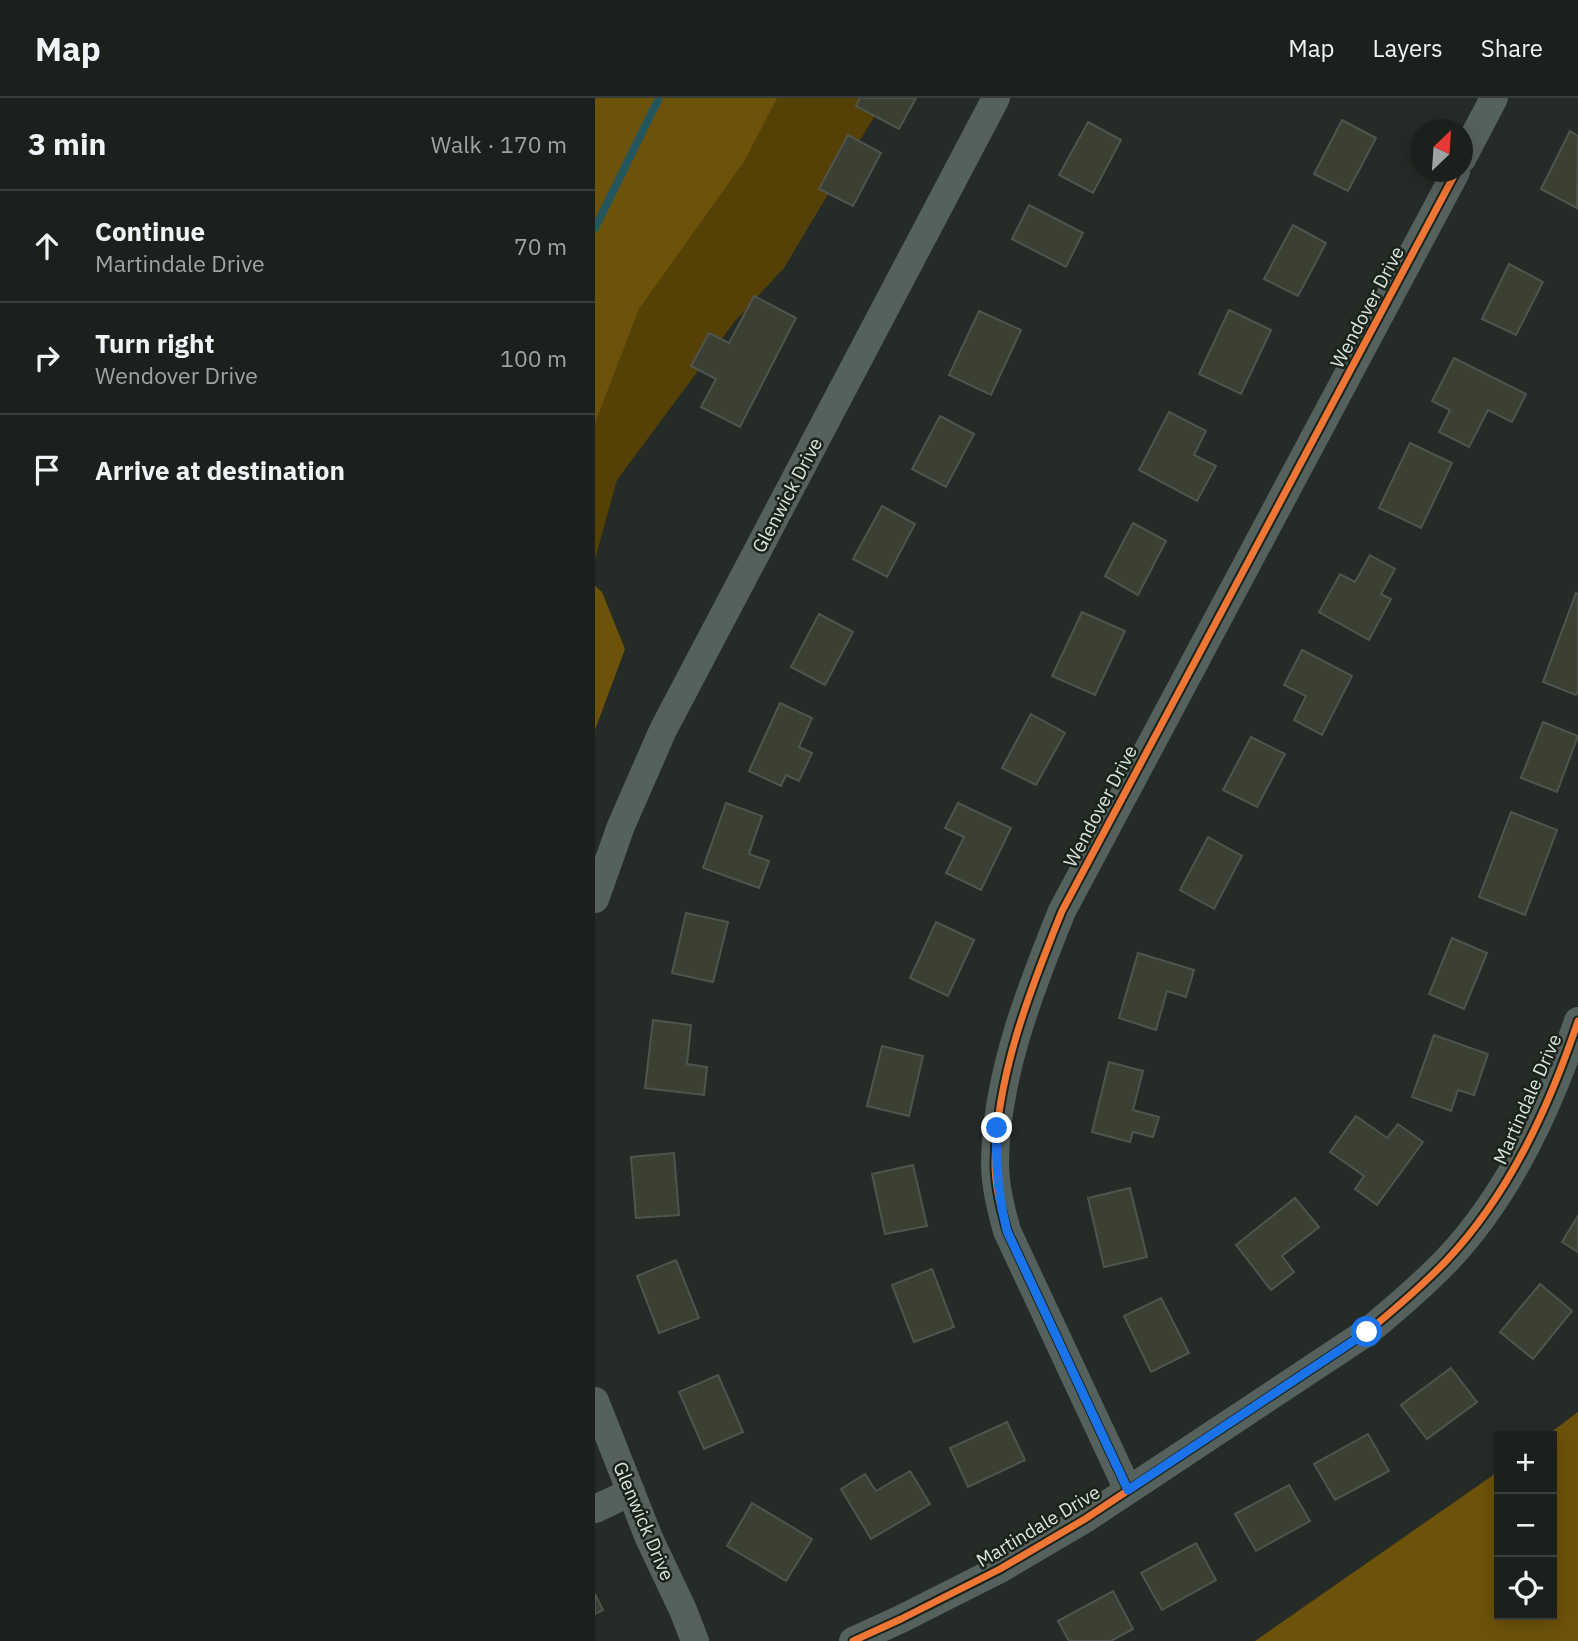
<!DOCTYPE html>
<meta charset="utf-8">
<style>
:root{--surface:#1c201c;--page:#292d29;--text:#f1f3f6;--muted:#a0a3a3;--line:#3a3e3b}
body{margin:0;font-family:"IBM Plex Sans",sans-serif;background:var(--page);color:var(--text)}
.controls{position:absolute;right:21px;bottom:21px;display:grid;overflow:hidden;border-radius:0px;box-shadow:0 4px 18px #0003}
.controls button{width:63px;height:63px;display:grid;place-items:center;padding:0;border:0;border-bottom:2px solid var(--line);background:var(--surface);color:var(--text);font:35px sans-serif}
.compass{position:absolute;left:815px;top:21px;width:63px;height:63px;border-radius:50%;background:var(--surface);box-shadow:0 4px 18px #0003;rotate:25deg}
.stop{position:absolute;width:21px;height:21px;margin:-16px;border:5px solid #1a73e8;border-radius:50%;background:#fff}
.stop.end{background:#1a73e8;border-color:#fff;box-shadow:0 2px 7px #0008}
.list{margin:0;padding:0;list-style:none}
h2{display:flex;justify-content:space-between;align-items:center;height:91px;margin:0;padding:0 28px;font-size:30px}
h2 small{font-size:23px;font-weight:400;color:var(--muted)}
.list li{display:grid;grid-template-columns:46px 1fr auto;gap:21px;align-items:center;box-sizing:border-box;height:112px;padding:0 28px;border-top:2px solid var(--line)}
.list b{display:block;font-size:26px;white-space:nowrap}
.list p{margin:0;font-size:23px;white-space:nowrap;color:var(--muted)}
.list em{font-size:23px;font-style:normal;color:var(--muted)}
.icon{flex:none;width:38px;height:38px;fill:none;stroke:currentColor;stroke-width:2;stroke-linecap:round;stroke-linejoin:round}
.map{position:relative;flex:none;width:983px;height:1543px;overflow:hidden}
header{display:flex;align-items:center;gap:42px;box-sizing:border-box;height:98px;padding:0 35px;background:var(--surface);border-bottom:2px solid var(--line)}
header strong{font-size:33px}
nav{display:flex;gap:38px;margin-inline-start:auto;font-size:24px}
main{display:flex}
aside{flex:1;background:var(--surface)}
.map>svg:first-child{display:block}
</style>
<header>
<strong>Map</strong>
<nav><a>Map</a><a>Layers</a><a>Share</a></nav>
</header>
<main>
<aside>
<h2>3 min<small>Walk · 170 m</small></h2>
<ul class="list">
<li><svg class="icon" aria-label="ahead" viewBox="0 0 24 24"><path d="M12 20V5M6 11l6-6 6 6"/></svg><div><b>Continue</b><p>Martindale Drive</p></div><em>70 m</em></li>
<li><svg class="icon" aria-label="right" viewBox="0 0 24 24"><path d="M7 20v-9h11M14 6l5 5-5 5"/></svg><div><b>Turn right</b><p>Wendover Drive</p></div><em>100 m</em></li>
<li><svg class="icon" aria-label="arrive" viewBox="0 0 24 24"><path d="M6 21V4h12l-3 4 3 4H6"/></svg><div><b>Arrive at destination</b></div></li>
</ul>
</aside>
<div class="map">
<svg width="983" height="1543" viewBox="0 0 983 1543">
<rect width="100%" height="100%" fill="#252b26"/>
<path fill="#554005" d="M0 0H283L279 19 189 170 140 223 22 382 0 461Z"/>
<g fill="#6d5309">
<path d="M0 0H182L150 62 44 211 0 325Z"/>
<path d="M0 488 7 494 30 551 0 632Z"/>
<path d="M983 1314V1543H660L904 1373V1517H957V1338H951Z"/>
</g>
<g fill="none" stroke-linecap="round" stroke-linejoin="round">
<path stroke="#24565e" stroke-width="8" d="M0 130 64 0"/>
</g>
<g fill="#3b4033" stroke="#50544f" stroke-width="2">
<path d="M265 0H321L304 31 261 8Z"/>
<path d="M747 22 781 40 753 93 719 76Z"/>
<path d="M493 24 526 42 498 95 464 77Z"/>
<path d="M975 33 983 38 982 110 946 91Z"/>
<path d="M253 37 286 55 258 108 224 91Z"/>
<path d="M434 107 488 135 471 169 417 141Z"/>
<path d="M698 127 731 145 703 198 669 181Z"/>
<path d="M914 166 948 184 921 237 887 221Z"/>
<path d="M159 198 201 220 145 329 106 309 121 281 96 268 114 235 134 245Z"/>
<path d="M634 212 676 232 646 296 604 276Z"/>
<path d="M384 213 426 232 396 297 354 277Z"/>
<path d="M859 260 931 296 917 324 893 312 874 349 844 334 855 312 837 303Z"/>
<path d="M574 314 611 333 599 357 621 368 602 403 544 372Z"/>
<path d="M345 318 379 336 351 389 317 371Z"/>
<path d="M815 345 857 365 826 430 784 410Z"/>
<path d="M287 408 320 426 292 479 258 461Z"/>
<path d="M538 425 571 443 543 497 510 478Z"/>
<path d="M775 457 800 471 786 496 796 501 774 542 724 514 745 476 760 484Z"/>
<path d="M981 495 983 496V592L981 597 948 584Z"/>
<path d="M487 514 530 533 500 597 457 578Z"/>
<path d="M224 516 258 534 230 587 196 569Z"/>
<path d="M707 552 757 578 727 637 699 622 711 598 689 587Z"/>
<path d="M185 605 217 620 204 649 217 655 204 683 191 677 186 688 154 673Z"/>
<path d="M436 616 470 635 441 687 407 670Z"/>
<path d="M948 624 983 638 962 694 926 680Z"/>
<path d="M656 639 690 656 662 709 628 692Z"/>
<path d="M131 705 167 718 154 756 174 763 164 790 108 770Z"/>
<path d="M363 705 416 730 386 792 351 775 369 739 350 730Z"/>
<path d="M916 714 962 732 930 817 884 799Z"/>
<path d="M613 739 647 758 619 811 585 792Z"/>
<path d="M91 815 133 824 118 884 77 875Z"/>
<path d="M341 824 379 842 353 898 315 880Z"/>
<path d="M857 840 892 855 869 911 834 896Z"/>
<path d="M543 855 599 872 591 899 572 893 561 932 524 920Z"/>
<path d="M58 922 96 927 92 966 112 969 109 997 50 990Z"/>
<path d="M839 937 893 956 879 997 863 992 856 1013 817 999Z"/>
<path d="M287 948 328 958 314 1018 272 1008Z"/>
<path d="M514 964 548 973 538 1012 564 1019 558 1039 538 1034 535 1044 497 1034Z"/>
<path d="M761 1018 792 1040 803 1026 828 1044 782 1107 760 1091 769 1078 735 1054Z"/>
<path d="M79 1055 84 1117 41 1120 36 1059Z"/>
<path d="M318 1067 332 1128 290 1136 277 1076Z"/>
<path d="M535 1090 552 1159 509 1169 493 1100Z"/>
<path d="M700 1100 724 1129 687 1158 699 1174 676 1192 641 1147Z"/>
<path d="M983 1118V1154L967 1144Z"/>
<path d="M81 1162 104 1220 64 1235 42 1178Z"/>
<path d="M337 1171 359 1229 319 1244 297 1187Z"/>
<path d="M945 1186 977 1213 938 1261 905 1234Z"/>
<path d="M566 1200 594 1255 556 1274 529 1218Z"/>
<path d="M856 1270 882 1304 832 1341 806 1307Z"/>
<path d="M123 1277 148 1334 109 1351 84 1294Z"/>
<path d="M412 1324 430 1362 373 1389 355 1350Z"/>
<path d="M773 1336 794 1373 740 1402 719 1366Z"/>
<path d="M315 1373 335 1406 276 1441 246 1391 270 1376 281 1393Z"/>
<path d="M694 1387 715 1423 661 1453 640 1416Z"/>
<path d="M157 1405 217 1441 191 1483 132 1448Z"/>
<path d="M601 1445 621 1482 567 1512 546 1475Z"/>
<path d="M518 1493 538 1531 516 1543H474L463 1523Z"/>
<path d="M0 1496 8 1512 0 1516Z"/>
</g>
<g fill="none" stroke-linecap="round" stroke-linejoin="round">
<g stroke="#55615d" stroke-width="28">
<path d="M867 61 899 0"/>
<path d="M0 801 26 728 68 632 401 0"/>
<path d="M0 1303 54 1440 88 1512 100 1543"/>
<path d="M533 1392 412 1133C406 1111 400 1088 400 1065 401 978 435 892 467 813L861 74"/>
<path d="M0 1411 36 1394"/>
<path d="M258 1543 306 1521 405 1471 490 1421 772 1234C800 1211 827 1188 852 1162 915 1095 954 1009 983 923"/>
</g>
<g stroke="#1a231b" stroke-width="11">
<g id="cycleway">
<path d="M533 1392 412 1133C406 1111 400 1088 400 1065 401 978 435 892 467 813L861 74"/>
<path d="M258 1543 306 1521 405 1471 490 1421 772 1234C800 1211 827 1188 852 1162 915 1095 954 1009 983 923"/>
</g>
</g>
<use href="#cycleway" stroke="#f07635" stroke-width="7"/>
</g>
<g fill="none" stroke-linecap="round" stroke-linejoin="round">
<path stroke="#1a73e8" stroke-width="9" d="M402 1030C400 1066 403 1098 412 1133L533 1392 772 1234"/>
</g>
<g text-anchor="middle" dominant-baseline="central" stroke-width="5" stroke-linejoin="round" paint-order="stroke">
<g font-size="19" fill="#dde3de" stroke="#1a231b">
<text transform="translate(772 209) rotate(-62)">Wendover Drive</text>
<text transform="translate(192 397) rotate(-62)">Glenwick Drive</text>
<text transform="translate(505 708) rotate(-62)">Wendover Drive</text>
<text transform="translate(932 1001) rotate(-66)">Martindale Drive</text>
<text transform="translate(49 1423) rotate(67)">Glenwick Drive</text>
<text transform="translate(443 1428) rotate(-31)">Martindale Drive</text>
</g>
</g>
</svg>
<div class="controls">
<button>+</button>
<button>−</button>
<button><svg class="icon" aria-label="locate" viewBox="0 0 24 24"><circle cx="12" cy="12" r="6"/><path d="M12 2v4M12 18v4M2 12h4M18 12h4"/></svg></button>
</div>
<svg class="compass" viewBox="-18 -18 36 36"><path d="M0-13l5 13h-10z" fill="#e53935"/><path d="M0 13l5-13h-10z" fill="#a0a3a3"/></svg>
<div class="stop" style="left:772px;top:1234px"></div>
<div class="stop end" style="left:402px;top:1030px"></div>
</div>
</main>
